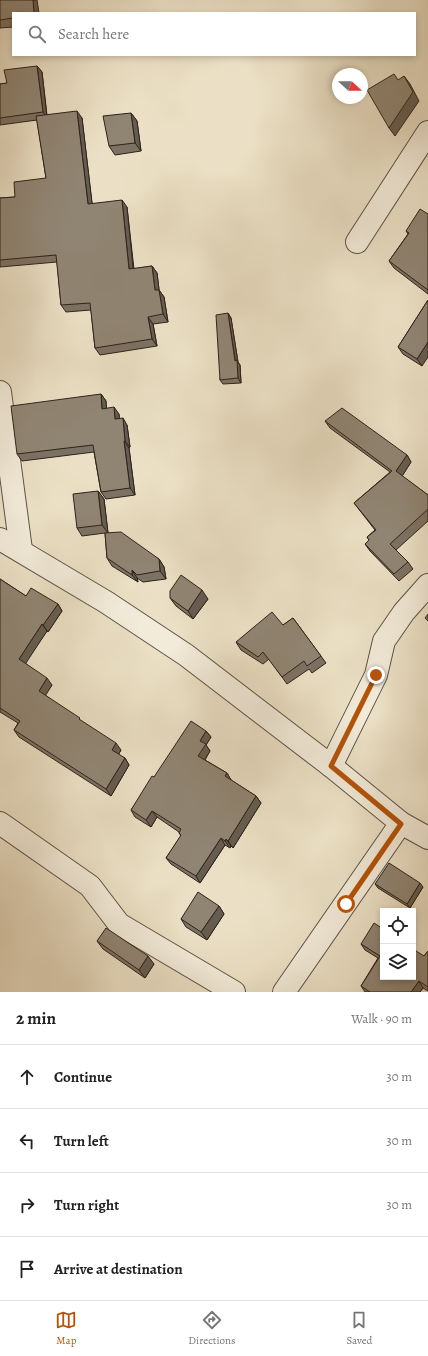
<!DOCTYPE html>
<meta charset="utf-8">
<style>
:root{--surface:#fff;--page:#f2f2f2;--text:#222;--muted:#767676;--line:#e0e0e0;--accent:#b45309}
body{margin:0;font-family:Alegreya,serif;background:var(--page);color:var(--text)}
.controls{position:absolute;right:12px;bottom:12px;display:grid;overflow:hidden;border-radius:0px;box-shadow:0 2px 6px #0003}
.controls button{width:36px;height:36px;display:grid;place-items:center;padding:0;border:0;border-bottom:1px solid var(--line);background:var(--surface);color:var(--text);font:20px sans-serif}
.compass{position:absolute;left:332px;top:68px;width:36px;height:36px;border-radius:50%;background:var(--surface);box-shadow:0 2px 6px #0003;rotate:111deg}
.stop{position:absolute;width:12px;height:12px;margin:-9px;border:3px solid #b45309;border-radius:50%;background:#fff}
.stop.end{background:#b45309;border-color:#fff;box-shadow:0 1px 4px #0008}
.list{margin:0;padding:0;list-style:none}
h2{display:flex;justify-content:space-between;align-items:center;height:52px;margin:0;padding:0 16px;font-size:17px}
h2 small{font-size:13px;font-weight:400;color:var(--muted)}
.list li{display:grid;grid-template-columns:26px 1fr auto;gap:12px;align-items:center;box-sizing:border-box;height:64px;padding:0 16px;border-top:1px solid var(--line)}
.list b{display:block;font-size:15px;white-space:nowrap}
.list em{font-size:13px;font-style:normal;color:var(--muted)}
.icon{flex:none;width:22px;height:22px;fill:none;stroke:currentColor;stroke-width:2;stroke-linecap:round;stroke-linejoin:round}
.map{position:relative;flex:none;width:428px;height:992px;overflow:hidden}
.search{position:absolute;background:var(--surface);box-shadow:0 2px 6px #0003;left:12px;right:12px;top:12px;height:44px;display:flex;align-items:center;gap:10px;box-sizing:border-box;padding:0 14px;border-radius:0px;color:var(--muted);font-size:15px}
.sheet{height:308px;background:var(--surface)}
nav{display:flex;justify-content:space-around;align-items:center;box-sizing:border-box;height:56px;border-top:1px solid var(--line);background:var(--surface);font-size:11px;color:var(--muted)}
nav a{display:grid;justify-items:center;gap:2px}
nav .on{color:var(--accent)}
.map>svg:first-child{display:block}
</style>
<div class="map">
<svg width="428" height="992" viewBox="0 0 428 992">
<rect width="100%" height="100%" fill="#ebe0c5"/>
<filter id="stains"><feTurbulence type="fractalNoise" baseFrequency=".005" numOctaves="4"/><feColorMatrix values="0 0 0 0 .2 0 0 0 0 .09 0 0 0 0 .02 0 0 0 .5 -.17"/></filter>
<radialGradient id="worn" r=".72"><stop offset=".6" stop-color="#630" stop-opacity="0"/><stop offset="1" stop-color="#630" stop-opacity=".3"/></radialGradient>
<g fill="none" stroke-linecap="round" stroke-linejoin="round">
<g stroke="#5d5246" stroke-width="24">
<g id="minor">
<path d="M357 242 428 132"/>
<path d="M0 392 21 550"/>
<path d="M0 539 106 602 186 655 331 766 401 823 428 838"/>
<path d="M331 766 376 675 384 641 404 612 428 585"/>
<path d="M0 823 90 886 119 924 234 992"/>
<path d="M284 992 401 823"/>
</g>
</g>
<use href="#minor" stroke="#f2ebd9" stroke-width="22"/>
</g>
<g fill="#7c7263" stroke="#2e221b">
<path d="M0 0 13 13V27L0 28Z"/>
<path d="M37 66 42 72 47 115 82 118 92 204 127 207 134 269 152 266 157 273 159 290 164 297 168 322 153 324 157 346 100 355 95 348 91 310 66 312 61 305 57 262 0 267V198L15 197 46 178 37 120 0 125V84L7 83Z"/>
<path d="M131 113 137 121 141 151 115 155 109 146Z"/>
<path d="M428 214V294L394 268 389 261 408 234 406 231Z"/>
<path d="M428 300 422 366 403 354 398 347Z"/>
<path d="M228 313 231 318 238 362 240 365 241 383 223 384 220 380Z"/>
<path d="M101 394 106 401V408L119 414V419L127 425 130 447 129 448 135 495 106 499 101 492 94 452 22 461 17 454Z"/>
<path d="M325 421 407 455 411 462 402 476 428 495V521L396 550 408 562 413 569 399 581 370 551 365 544 369 540 367 537 375 530 354 503 390 472 330 428Z"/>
<path d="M98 491 104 499 108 533 159 559 164 567 166 579 143 582 137 578 138 582 112 566 107 558 105 533 82 536 77 528Z"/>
<path d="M0 579 26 596 58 604 62 611 48 632 47 631 25 663 52 685 45 695 121 750 118 755 125 758 129 765 111 796 19 737 14 730 18 723 0 712Z"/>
<path d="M170 598 208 599 193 619 176 606Z"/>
<path d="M293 618 326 663 312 673 309 669 287 684 269 659 263 664 241 650 236 642 283 625Z"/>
<path d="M206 731 211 737 206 745 210 751 205 760 227 773 231 780 256 796 261 803 233 848 231 846 230 848 225 845 200 883 171 864 166 858 181 836 179 833V832L157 817 151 827 135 817 131 810 154 777Z"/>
<path d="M375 884 423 887 410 908 378 888Z"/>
<path d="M219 906 224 914 207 940 186 927 181 919Z"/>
<path d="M97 941 154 964 145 978 103 949Z"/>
<path d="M361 944 424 956 428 951V991L423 988 420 992H365L361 986 378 958 365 950Z"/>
</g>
<g fill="#655d50" stroke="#2e221b">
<path d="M33 0H37L39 13H34Z"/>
<path d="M37 66 42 72 47 118 43 112Z"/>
<path d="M404 76 410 84 419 101 395 136 389 128Z"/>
<path d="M77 111 82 118 93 211 88 204Z"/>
<path d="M131 113 137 121 141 151 135 143Z"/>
<path d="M122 200 127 207 134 277 129 269Z"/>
<path d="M152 266 157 273 160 297 155 290Z"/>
<path d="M159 290 164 297 168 322 163 314Z"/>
<path d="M228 313 231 318 238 362 240 365 241 383 238 378Z"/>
<path d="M148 317 153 324 157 346 152 339Z"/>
<path d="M428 342V357L422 366 417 359Z"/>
<path d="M101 394 106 401 107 415 102 409Z"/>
<path d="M114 407 119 414 120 426 115 419Z"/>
<path d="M123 418 127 425 130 447 125 441Z"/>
<path d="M124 441 129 448 135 495 130 488Z"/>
<path d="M407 455 411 462 401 478 396 471Z"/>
<path d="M98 491 104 499 108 533 102 525Z"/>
<path d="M159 559 164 567 166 579 160 571Z"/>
<path d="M132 570 137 578 138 582 132 575Z"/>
<path d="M202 590 208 599 193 619 188 611Z"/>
<path d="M58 604 62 611 48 632 43 625Z"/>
<path d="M42 624 47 631 24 666 19 659Z"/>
<path d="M47 678 52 685 44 698 39 691Z"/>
<path d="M206 731 211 737 206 745 210 751 203 762 198 756 200 741Z"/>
<path d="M116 743 121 750 117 757 112 750Z"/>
<path d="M125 758 129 765 111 796 106 789Z"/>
<path d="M227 773 231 780 229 783 225 776Z"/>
<path d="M256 796 261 803 233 848 228 841Z"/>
<path d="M152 811 157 817 151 827 146 820Z"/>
<path d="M221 838 225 845 200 883 196 876Z"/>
<path d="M226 839 231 846 230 848 225 841Z"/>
<path d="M420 883 423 887 410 908 407 904Z"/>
<path d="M219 906 224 914 207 940 201 932Z"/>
<path d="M148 956 154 964 145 978 139 970Z"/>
<path d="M419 981 423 988 420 992H411Z"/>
</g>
<g fill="#908573" stroke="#2e221b">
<path d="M0 0H33L34 13H13V18L0 20Z"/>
<path d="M37 66 43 112 0 118V84L7 83 4 70Z"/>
<path d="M394 74 398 80 404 76 413 92 389 128 367 90Z"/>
<path d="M77 111 88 204 122 200 129 269 152 266 155 290H159L163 314 148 317 152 339 95 348 90 303 61 305 56 255 0 260V198L15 197 14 182 46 178 36 116Z"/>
<path d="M131 113 135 143 109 146 103 116Z"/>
<path d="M420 209 428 214V290L389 261 409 233 406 231Z"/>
<path d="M428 300V342L417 359 398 347Z"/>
<path d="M228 313 235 361 237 360 238 378 220 380 216 315Z"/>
<path d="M101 394 102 409 114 407 115 419 123 418 125 441H124L130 488 101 492 93 445 17 454 11 406Z"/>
<path d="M342 408 407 455 396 471 428 495V509L390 544 408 562 394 574 365 544 369 540 367 537 376 530 354 503 392 471 325 421Z"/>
<path d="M98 491 102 525 77 528 73 494Z"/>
<path d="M121 532 159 559 160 571 137 575 132 570V575L107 558 105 533Z"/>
<path d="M181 575 202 590 188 611 170 598V591Z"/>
<path d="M0 579 26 596 31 588 58 604 43 625 42 624 19 659 47 678 39 691 80 718 79 719 116 743 112 750 125 758 106 789 14 730 20 721 0 708Z"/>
<path d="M272 612 283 625 293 618 321 656 307 666 304 661 282 677 263 652 258 657 236 642Z"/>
<path d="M428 614V621L425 618Z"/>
<path d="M191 721 206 731 200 741 206 744 198 756 227 773 225 776 256 796 228 841 226 839 225 841 221 838 196 876 166 858 181 835 179 833 181 829 152 811 146 820 131 810 152 776 154 777Z"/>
<path d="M389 863 420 883 407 904 375 884Z"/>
<path d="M198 892 219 906 201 932 181 919Z"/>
<path d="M374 923 383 929V977H413V949L424 956 428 951V987L419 981 411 992H370L361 986 380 956 361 944Z"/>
<path d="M106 928 148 956 139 970 97 941Z"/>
</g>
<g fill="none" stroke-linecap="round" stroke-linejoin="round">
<path stroke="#b45309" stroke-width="5" d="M346 904 401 824 331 766 376 675"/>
</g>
<rect width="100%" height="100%" filter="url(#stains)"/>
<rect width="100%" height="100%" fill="url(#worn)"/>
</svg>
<div class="controls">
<button><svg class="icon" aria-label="locate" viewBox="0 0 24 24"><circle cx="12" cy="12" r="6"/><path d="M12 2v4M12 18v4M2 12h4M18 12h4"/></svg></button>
<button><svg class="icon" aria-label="layers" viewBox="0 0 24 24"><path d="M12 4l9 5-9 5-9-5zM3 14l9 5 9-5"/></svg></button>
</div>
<svg class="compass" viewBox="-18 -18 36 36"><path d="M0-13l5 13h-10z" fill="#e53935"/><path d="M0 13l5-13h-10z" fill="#767676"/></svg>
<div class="stop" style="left:346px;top:904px"></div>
<div class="stop end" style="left:376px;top:675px"></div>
<div class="search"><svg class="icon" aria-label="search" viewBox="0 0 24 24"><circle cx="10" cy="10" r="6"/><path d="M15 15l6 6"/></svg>Search here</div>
</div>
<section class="sheet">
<h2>2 min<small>Walk · 90 m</small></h2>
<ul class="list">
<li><svg class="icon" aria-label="ahead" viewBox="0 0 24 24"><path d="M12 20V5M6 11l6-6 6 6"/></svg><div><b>Continue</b></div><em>30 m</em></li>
<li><svg class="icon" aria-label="left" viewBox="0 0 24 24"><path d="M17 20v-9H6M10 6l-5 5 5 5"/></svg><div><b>Turn left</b></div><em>30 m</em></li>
<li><svg class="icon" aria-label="right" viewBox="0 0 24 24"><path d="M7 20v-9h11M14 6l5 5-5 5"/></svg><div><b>Turn right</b></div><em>30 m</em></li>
<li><svg class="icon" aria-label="arrive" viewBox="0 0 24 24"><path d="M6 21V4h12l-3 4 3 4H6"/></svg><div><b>Arrive at destination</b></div></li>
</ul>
</section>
<nav>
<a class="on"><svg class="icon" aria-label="map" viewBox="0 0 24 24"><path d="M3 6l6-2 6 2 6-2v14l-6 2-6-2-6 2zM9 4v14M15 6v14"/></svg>Map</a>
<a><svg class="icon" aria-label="directions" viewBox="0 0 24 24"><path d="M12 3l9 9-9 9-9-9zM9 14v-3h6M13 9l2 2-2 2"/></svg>Directions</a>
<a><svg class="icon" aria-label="saved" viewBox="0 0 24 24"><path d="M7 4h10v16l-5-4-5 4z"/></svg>Saved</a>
</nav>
